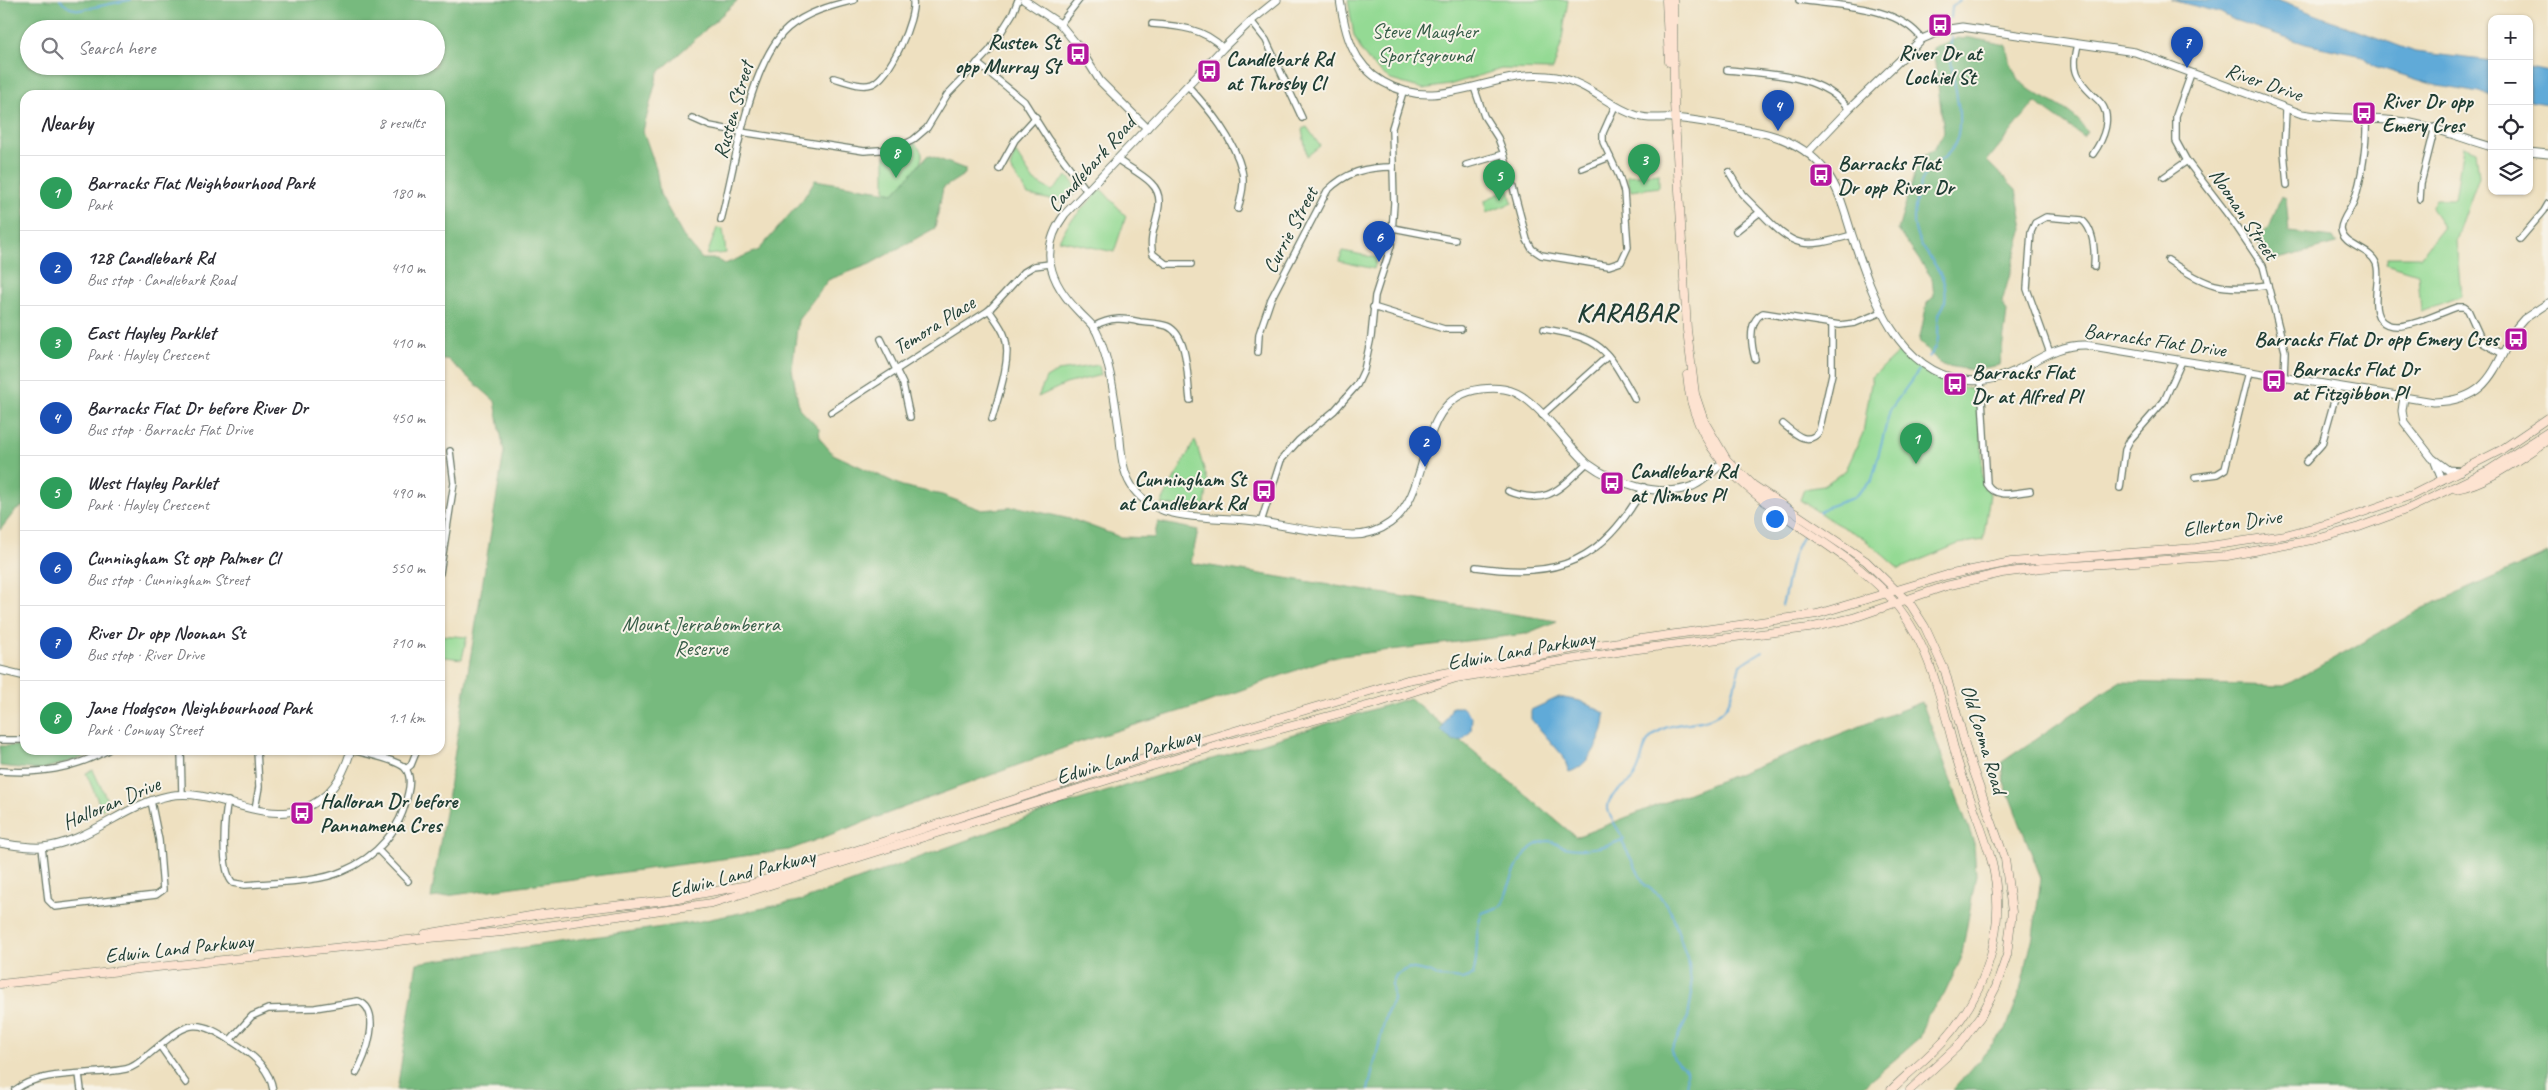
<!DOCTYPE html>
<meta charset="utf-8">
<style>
:root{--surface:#fff;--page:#f2f2f3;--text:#2b2b33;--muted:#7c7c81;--line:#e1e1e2;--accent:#b5179e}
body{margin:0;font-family:Caveat,sans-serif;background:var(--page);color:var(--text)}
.controls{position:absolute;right:15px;top:15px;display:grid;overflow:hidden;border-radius:10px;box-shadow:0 1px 4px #0004}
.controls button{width:45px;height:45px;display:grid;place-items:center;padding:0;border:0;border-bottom:1px solid var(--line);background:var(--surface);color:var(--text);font:25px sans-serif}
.you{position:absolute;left:1774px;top:518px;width:18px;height:18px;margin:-12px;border:4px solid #fff;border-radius:50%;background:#1a73e8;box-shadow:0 0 0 8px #1a73e833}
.badge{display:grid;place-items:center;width:32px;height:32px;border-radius:50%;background:var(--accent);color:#fff;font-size:16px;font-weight:700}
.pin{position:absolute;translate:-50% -41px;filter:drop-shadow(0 1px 2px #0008)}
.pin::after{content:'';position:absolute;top:26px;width:18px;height:15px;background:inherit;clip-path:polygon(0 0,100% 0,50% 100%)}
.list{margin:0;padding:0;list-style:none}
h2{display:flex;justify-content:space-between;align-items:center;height:65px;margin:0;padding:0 20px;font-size:21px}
h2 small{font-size:16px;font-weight:400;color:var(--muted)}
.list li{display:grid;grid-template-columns:32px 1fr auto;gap:15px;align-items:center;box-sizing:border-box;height:75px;padding:0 20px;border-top:1px solid var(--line)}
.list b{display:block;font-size:19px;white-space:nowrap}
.list p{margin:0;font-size:16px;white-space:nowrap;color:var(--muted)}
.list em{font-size:16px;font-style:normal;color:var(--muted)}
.icon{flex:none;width:28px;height:28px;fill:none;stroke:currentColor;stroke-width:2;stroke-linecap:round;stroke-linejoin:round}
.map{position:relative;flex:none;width:2548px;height:1090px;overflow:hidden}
.search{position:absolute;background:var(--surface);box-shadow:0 1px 4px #0004;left:20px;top:20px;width:425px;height:55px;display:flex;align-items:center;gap:12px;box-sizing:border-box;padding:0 18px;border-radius:28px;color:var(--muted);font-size:19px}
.panel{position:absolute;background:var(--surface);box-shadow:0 1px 4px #0004;left:20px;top:90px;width:425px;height:665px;border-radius:15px}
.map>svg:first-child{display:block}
</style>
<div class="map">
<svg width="2548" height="1090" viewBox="0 0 2548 1090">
<rect width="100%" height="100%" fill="#f7f3e8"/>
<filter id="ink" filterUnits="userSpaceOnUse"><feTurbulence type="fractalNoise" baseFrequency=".02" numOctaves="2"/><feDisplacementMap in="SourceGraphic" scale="10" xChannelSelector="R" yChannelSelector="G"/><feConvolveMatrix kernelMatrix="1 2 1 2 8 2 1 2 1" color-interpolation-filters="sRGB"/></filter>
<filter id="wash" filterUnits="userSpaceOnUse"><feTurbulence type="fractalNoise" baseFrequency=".0096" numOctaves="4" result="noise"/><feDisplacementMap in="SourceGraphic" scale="20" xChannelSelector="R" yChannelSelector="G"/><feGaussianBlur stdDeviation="1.12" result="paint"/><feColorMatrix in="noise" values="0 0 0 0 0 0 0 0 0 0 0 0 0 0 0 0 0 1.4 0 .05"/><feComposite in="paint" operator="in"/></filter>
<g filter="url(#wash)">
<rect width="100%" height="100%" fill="#eee0c0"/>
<g fill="#94da94" stroke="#5a8c64">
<path d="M1348 0H1568L1561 45 1553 70 1501 69 1449 85 1423 89 1391 80 1373 66 1362 52 1354 36Z"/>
<path d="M1307 127 1320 146 1307 156 1302 129Z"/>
<path d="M915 143C918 148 923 151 922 157 920 170 902 183 894 193L885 191V156Z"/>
<path d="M2463 146 2476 151 2479 176 2456 241 2461 296 2421 311 2418 274 2386 264 2388 257H2420L2444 227 2431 208 2436 199H2455Z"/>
<path d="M1015 152 1034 181 1052 191 1067 176 1077 187 1076 193 1066 203 1028 195 1010 168Z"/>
<path d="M1659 173V187L1631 191 1627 176Z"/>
<path d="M1101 189 1126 216 1114 252 1059 240 1068 224Z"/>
<path d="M1509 189 1512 203 1486 213 1485 200Z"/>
<path d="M717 228 723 229 726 253 707 255Z"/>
<path d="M1343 251 1377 258 1374 269 1339 261Z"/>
<path d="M1899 352 1944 383 1978 390 1982 443V478L1990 494 1983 540 1958 544 1899 569 1862 537 1835 523 1800 500 1804 489 1823 486 1846 470 1863 433 1872 377Z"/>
<path d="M1099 365 1101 375 1066 384 1038 397 1046 378 1058 371Z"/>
<path d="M1195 440 1208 482 1204 511 1161 504Z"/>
<path d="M440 635 467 637 462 659 445 657 440 659Z"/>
<path d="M93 770 109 804 102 810 86 773Z"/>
</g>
<g fill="#77ba7e" stroke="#4b7c59" fill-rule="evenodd">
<path d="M0 0H738L658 73 643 131 656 168 660 194 683 236 702 259H717L725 264 759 250 803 199 815 180 894 193 928 155 965 169V174L943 188 935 228 870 264 828 280 798 320 792 369 799 408 819 429 820 439 833 454 902 486 942 495 982 510 1018 507 1074 520 1120 537 1154 538 1158 522 1198 530 1191 563 1557 621 1525 634 1332 657 1200 705 1080 742 789 850 431 898 504 452 495 401 447 359 440 360V95H25V505L15 511 0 530ZM29 29H436V66H29Z"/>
<path d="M1966 37 2006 45C2016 100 2043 89 2077 119 2083 124 2082 127 2088 132L2084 137 2035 102 1987 161 2016 190 2023 228 2002 302 2007 312 2000 365 1972 370 1942 365 1919 342 1927 303 1934 296 1932 278 1898 230 1919 158 1934 150 1944 132 1933 48 1958 38 1964 39Z"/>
<path d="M2281 196 2286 198 2289 232 2333 237 2337 244 2270 261 2255 239 2270 226Z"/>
<path d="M2548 553V1090H1953L2006 1029 2019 995 2033 936 2041 878 2004 782 2002 762 2119 682 2284 686 2424 608Z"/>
<path d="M1410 698 1576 837 1922 702 1974 843 1976 875 1961 959 1944 995 1928 1015 1920 1038 1859 1090H397L417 963 696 922 803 900 1063 805Z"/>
<path d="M0 746H25V750H98L82 758 40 770 0 766Z"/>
</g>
<g fill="#61aad8" stroke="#407486">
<path d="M2171 0H2277L2415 52 2492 61V95L2438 86 2374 66 2363 56 2306 44 2234 20 2219 12Z"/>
<path d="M2529 67 2548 71V104L2529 101Z"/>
<path d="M1559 697 1580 701 1605 713C1606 733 1590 767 1569 772L1563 756 1531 719V710Z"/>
<path d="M1452 707H1462L1472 717 1471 731 1463 740 1452 741 1441 730Z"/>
</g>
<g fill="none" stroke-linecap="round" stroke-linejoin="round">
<g stroke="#61aad8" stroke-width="2">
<path d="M60 0 70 8 80 10 129 0"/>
<path d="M1951 18 1952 6 1960 0"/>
<path d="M1929 357C1943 340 1936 334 1939 315 1940 310 1945 306 1945 301 1950 270 1919 253 1915 229 1912 214 1917 187 1926 174 1936 161 1954 156 1958 134 1964 104 1945 62 1952 36"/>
<path d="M1819 512 1827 507 1853 498 1872 480 1890 410 1919 370"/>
<path d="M1782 605C1789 581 1789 557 1803 536"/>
<path d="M1621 840 1645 885 1659 895 1671 911 1689 964 1692 994 1688 1017 1671 1051 1674 1059 1686 1070 1687 1090"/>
<path d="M1368 1090 1386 1015 1393 1000 1392 984 1396 975 1409 968 1430 972 1439 977 1463 979 1473 975C1480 953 1473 936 1482 913L1502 906C1510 884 1520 841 1550 841 1554 842 1559 846 1564 847 1583 852 1607 847 1624 839 1619 830 1608 817 1608 808 1607 794 1627 787 1634 777 1647 757 1637 741 1665 728 1684 720 1706 726 1722 711 1733 702 1736 678 1740 665L1763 651"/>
</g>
</g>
</g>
<g filter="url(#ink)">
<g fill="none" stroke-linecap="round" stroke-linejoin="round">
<g stroke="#677665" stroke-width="8">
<g id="minor">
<path d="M1799 0C1838 6 1897 5 1922 39"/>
<path d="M1251 21 1266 40 1302 118"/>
<path d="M1060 24 1079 0"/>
<path d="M1152 24C1178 26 1204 28 1223 48"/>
<path d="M2078 44C2076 54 2073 64 2077 74 2081 85 2091 93 2099 101 2114 116 2103 140 2093 154"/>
<path d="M977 63 1024 101 1048 139 1087 191"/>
<path d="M1727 70C1768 74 1821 73 1849 109"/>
<path d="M2191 74 2176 116V141L2187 161 2232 220 2263 266 2285 351 2284 378"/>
<path d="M834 78C845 81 861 88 872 84 890 77 916 19 913 0"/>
<path d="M1188 86C1210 110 1234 139 1242 171 1245 184 1241 197 1238 209"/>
<path d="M1474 87 1484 116 1498 138 1504 154 1527 240 1532 249 1541 255 1609 266 1621 262 1628 247 1624 192 1619 176 1603 142V133L1615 106"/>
<path d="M2286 110 2284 151 2287 185"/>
<path d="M692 118 710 126 741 132 864 151 895 149 913 140 927 128 947 95 990 50 1013 13 1018 0"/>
<path d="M2366 119C2367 141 2362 180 2354 201 2350 211 2342 218 2341 229 2343 247 2369 247 2376 263 2380 272 2376 286 2376 297 2372 350 2430 316 2457 307H2464L2468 310 2483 343 2503 354"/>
<path d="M1118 160C1128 167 1142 174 1151 183 1172 203 1145 230 1153 254L1166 264H1191"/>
<path d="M1466 165 1504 154"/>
<path d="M1582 168 1610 157"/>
<path d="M999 169 1015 140 1036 117"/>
<path d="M1729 172 1742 194 1760 212"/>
<path d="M2164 177 2187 161"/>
<path d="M2420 199 2421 183 2435 127"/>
<path d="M721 220C734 170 749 62 788 28 807 12 830 6 854 0"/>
<path d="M1393 228 1455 240"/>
<path d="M1736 231 1760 212C1795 249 1803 249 1852 235"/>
<path d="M2520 239 2544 211 2548 204"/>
<path d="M2168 260C2206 286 2221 292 2268 285"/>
<path d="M1373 307 1444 329H1461"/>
<path d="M989 310C994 318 1002 327 1005 337 1012 358 998 398 992 419"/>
<path d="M1095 326C1110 317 1123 318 1140 322 1148 323 1159 323 1167 326 1189 335 1187 379 1190 400"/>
<path d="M1544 329C1603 338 1607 349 1635 399"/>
<path d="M881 339 903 384 910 417"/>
<path d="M1258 352 1259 334 1271 299 1327 191C1346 172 1366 167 1393 167"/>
<path d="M2050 353 2027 289 2031 232 2035 223 2046 217 2082 220C2094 230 2095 252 2094 267"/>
<path d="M1755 359C1751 344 1747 322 1763 313L1840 325 1855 323 1882 312"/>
<path d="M1981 381 1987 484C1996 499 2015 493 2030 491"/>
<path d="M831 412 989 310 1024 272 1034 266 1050 264"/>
<path d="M1542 415 1608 356"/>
<path d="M1783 424C1793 432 1807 447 1819 432L1832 374V324"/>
<path d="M2306 462 2322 444 2338 387"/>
<path d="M2195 477 2217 474 2225 469 2249 372"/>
<path d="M2120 488 2125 450 2130 440 2164 401 2182 361"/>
<path d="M1508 491C1548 507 1559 489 1587 463"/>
<path d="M1261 522 1281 460 1299 440 1334 411 1357 385 1364 370 1371 337 1375 296 1391 246 1394 203 1392 128 1403 92"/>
<path d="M1476 567C1559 579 1602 562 1644 487"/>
<path d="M440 573 454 483 450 451"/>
<path d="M0 740H25"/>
<path d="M181 750 182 794"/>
<path d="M406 769 411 765 417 750"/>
<path d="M0 771C39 774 73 769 108 750"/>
<path d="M228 801C224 819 220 870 233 883L245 885C274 882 317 883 343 871 377 857 401 830 408 793 410 785 411 775 405 768 396 759 363 753 351 750"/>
<path d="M255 809 259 787 257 750"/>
<path d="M42 847 48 900 55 907 156 895 163 890 159 840 151 801"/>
<path d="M378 850 408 881"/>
<path d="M230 1040 252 1016 268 1009 315 1008 358 1001C383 1010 366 1057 356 1073"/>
<path d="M160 1046 186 1083"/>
<path d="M79 1074 81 1090"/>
<path d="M15 1090C41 1069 93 1076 126 1069 135 1067 141 1061 148 1055 189 1022 192 1014 239 1046 255 1057 270 1070 273 1090"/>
</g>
</g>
<g stroke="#677665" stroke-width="9">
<g id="tertiary">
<path d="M1024 0 1060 24 1078 46 1100 81 1147 128"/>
<path d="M1277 0 1251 21 1223 48 1065 214C1038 250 1049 282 1079 312 1086 320 1094 324 1098 335 1111 365 1114 396 1119 429 1121 447 1121 469 1131 485 1138 497 1152 506 1165 511 1194 520 1231 517 1262 522 1292 527 1323 534 1353 535 1367 535 1379 531 1390 523 1436 490 1412 397 1481 389 1497 387 1512 388 1526 399 1549 416 1566 443 1587 463 1614 483 1660 499 1693 486 1706 480 1715 469 1726 460"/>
<path d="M1340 0C1345 33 1352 64 1383 82 1441 116 1495 66 1556 77 1590 83 1608 107 1638 116 1649 120 1661 117 1672 118 1699 120 1727 126 1753 131 1782 136 1809 148 1827 173 1840 191 1845 213 1852 235 1871 291 1895 370 1963 380 2018 387 2039 344 2086 345L2434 402C2491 400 2493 368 2517 327L2524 319 2548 303"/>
<path d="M2529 152 2548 154"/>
<path d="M1807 153 1849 109 1922 39 1943 30 1962 27 2135 52 2302 114C2337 120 2372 117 2406 122 2436 127 2463 139 2492 147"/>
<path d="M2404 397 2402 411 2404 422 2432 458 2448 470 2461 471"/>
<path d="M2435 462 2442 480"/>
<path d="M0 670 25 676"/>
<path d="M0 843C13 845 28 848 42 847 88 843 123 805 168 796 215 787 257 824 302 809 330 799 343 777 351 750"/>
</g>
</g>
<g stroke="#677665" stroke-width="9">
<g id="secondary">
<path d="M1666 0 1669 62"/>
<path d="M1673 0 1674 102 1687 330 1695 394 1704 421 1727 460 1753 485 1866 561 1911 605 1925 627 1945 671 1968 755 2005 859 2012 912 2007 955 1996 987 1981 1016 1959 1045 1910 1090"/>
<path d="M1687 375C1696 493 1817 520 1887 594 1929 638 1941 699 1956 756 1966 791 1981 824 1991 859 2008 924 1989 990 1944 1040 1928 1058 1908 1073 1891 1090"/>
<path d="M2456 489C2489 483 2520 458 2548 440"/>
<path d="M425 934 542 914 667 900 748 885 1153 755 1407 680 1577 648 1817 614 1947 575 2011 562 2196 548 2285 535 2335 522 2412 495 2501 450 2548 418"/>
<path d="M0 984 417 939 503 932 712 903 1210 748 1374 704 1456 678 1630 650 1809 628 1853 618 1946 586 2002 573 2041 568 2227 556 2317 539 2359 527 2408 509 2489 470 2548 432"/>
</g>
</g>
<use href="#minor" stroke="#fff" stroke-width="5.5"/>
<use href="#tertiary" stroke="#fff" stroke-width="7"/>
<use href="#secondary" stroke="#fde3d1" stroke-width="8"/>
</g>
</g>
<defs>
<g id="bus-square" transform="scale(1.25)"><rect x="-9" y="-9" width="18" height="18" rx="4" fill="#b5179e" stroke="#f7f3e8"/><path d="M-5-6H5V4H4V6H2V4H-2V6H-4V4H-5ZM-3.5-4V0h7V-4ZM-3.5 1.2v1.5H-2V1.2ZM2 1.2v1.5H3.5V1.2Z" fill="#fff"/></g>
</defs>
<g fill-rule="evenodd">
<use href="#bus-square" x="1940" y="25"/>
<use href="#bus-square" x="1078" y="54"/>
<use href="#bus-square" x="1209" y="71"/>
<use href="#bus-square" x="2364" y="113"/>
<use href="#bus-square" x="1821" y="175"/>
<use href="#bus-square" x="2516" y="339"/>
<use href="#bus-square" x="2274" y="381"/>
<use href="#bus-square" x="1955" y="384"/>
<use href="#bus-square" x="1612" y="483"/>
<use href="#bus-square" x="1264" y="491"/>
<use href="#bus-square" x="302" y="813"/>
</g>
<g text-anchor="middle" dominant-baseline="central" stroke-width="4" stroke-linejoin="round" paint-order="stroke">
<g font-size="21" fill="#365c47" stroke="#f7f3e8">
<text x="1425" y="31">Steve Maugher<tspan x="1425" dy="24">Sportsground</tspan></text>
<text x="701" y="624">Mount Jerrabomberra<tspan x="701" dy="24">Reserve</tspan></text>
</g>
<g font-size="21" font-weight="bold" fill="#1f3d34" stroke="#f7f3e8" text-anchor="start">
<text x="1060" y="42" text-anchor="end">Rusten St<tspan x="1060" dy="24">opp Murray St</tspan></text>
<text x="1940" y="53" text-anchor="middle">River Dr at<tspan x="1940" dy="24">Lochiel St</tspan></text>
<text x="1226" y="59">Candlebark Rd<tspan x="1226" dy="24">at Throsby Cl</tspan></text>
<text x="2382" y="101">River Dr opp<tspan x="2382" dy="24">Emery Cres</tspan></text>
<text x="1838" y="163">Barracks Flat<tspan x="1838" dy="24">Dr opp River Dr</tspan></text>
<text x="2498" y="339" text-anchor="end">Barracks Flat Dr opp Emery Cres</text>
<text x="2292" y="369">Barracks Flat Dr<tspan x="2292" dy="24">at Fitzgibbon Pl</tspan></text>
<text x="1972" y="372">Barracks Flat<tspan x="1972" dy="24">Dr at Alfred Pl</tspan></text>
<text x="1630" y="471">Candlebark Rd<tspan x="1630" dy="24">at Nimbus Pl</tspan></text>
<text x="1246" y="479" text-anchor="end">Cunningham St<tspan x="1246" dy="24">at Candlebark Rd</tspan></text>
<text x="320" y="801">Halloran Dr before<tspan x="320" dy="24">Pannamena Cres</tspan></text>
</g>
<g font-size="21" fill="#1f3d34" stroke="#f7f3e8">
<text transform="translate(2264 82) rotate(19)">River Drive</text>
<text transform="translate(733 110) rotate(-74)">Rusten Street</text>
<text transform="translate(1091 164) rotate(-48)">Candlebark Road</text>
<text transform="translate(2244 214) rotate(56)">Noonan Street</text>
<text transform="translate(1290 230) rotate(-62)">Currie Street</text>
<text transform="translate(934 325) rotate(-32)">Temora Place</text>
<text transform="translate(2155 340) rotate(8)">Barracks Flat Drive</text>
<text transform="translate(2232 523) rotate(-8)">Ellerton Drive</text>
<text transform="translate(1521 650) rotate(-10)">Edwin Land Parkway</text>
<text transform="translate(1984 739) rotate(73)">Old Cooma Road</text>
<text transform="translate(1128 756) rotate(-17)">Edwin Land Parkway</text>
<text transform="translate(111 803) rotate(-23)">Halloran Drive</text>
<text transform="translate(742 873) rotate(-14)">Edwin Land Parkway</text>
<text transform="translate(179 948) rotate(-6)">Edwin Land Parkway</text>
</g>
<g font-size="26" font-weight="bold" letter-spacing="1" fill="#1f3d34" stroke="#f7f3e8">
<text x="1627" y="312">KARABAR</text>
</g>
</g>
</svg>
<div class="controls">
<button>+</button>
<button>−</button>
<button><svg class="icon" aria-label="locate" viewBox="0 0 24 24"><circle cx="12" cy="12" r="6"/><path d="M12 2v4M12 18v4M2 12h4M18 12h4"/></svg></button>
<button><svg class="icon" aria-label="layers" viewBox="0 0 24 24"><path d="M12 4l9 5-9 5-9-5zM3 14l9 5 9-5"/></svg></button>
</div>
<div class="you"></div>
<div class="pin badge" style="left:1916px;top:464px;background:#2e9e5b">1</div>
<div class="pin badge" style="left:1425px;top:467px;background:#1a4fb4">2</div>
<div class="pin badge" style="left:1644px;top:185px;background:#2e9e5b">3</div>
<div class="pin badge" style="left:1778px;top:131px;background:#1a4fb4">4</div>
<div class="pin badge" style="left:1499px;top:201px;background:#2e9e5b">5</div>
<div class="pin badge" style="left:1379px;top:262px;background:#1a4fb4">6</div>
<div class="pin badge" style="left:2187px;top:68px;background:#1a4fb4">7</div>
<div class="pin badge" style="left:896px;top:178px;background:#2e9e5b">8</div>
<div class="search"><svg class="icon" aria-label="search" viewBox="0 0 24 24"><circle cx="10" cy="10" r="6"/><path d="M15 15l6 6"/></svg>Search here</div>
<section class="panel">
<h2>Nearby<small>8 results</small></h2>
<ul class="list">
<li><span class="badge" style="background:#2e9e5b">1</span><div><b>Barracks Flat Neighbourhood Park</b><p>Park</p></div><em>180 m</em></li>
<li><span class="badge" style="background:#1a4fb4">2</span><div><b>128 Candlebark Rd</b><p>Bus stop · Candlebark Road</p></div><em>410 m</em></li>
<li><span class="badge" style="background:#2e9e5b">3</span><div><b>East Hayley Parklet</b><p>Park · Hayley Crescent</p></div><em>410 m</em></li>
<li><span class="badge" style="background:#1a4fb4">4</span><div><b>Barracks Flat Dr before River Dr</b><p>Bus stop · Barracks Flat Drive</p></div><em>450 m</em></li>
<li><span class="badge" style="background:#2e9e5b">5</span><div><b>West Hayley Parklet</b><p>Park · Hayley Crescent</p></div><em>490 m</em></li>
<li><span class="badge" style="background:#1a4fb4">6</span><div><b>Cunningham St opp Palmer Cl</b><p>Bus stop · Cunningham Street</p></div><em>550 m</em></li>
<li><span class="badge" style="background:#1a4fb4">7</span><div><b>River Dr opp Noonan St</b><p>Bus stop · River Drive</p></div><em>710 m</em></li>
<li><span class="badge" style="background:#2e9e5b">8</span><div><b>Jane Hodgson Neighbourhood Park</b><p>Park · Conway Street</p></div><em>1.1 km</em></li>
</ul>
</section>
</div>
